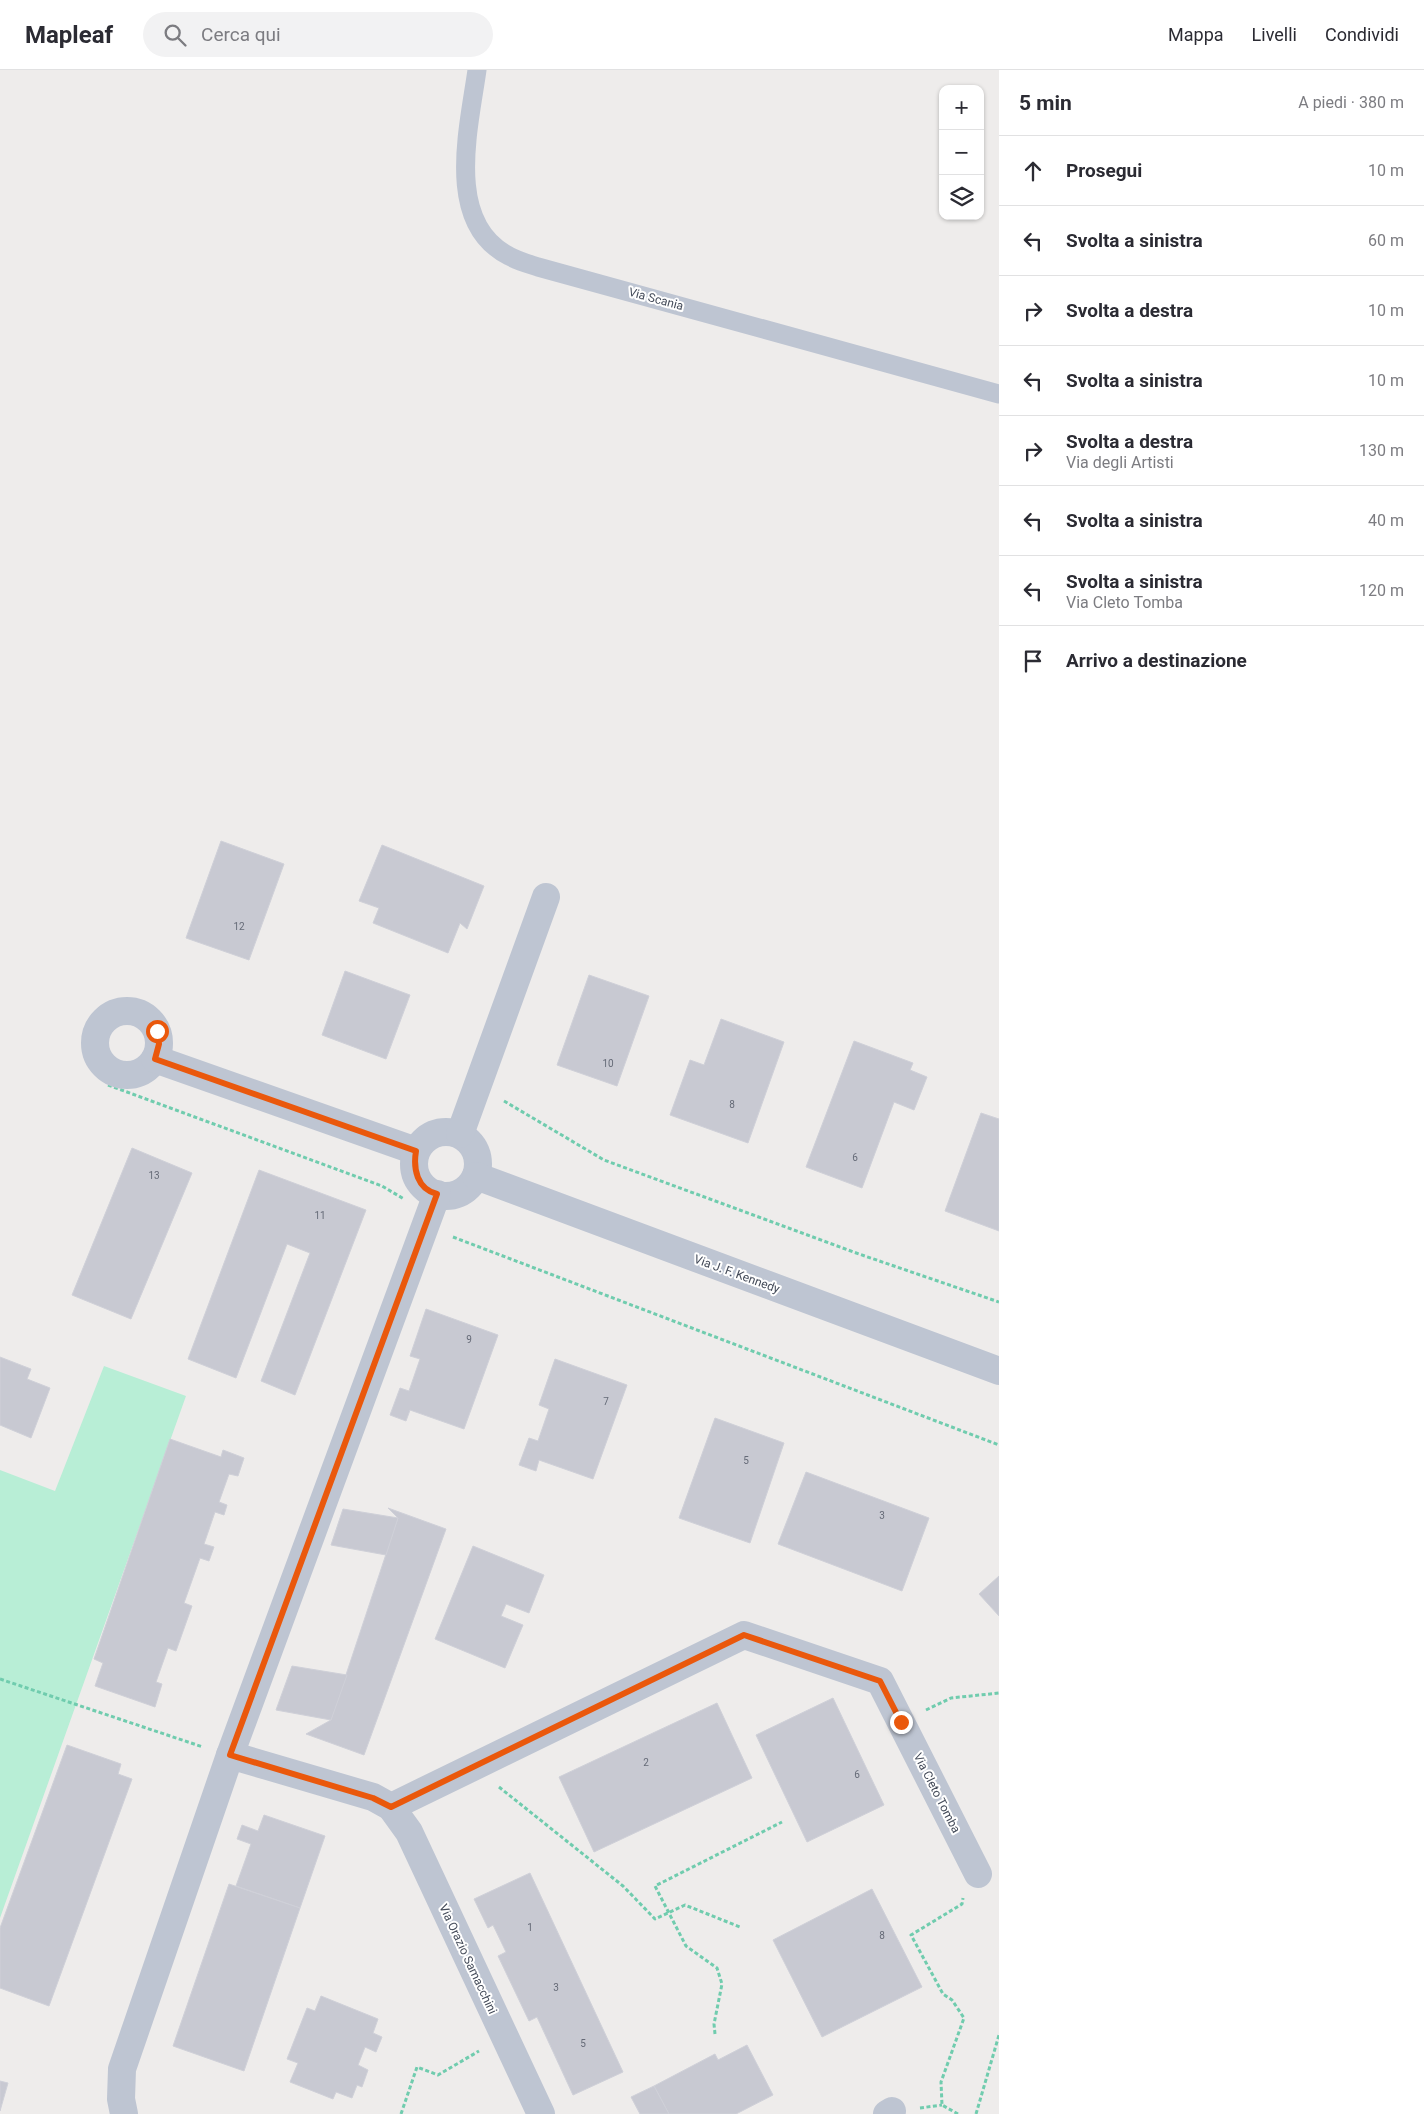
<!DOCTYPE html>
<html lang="it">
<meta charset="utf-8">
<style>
:root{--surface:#fff;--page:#f2f2f3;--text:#2b2b33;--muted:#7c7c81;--line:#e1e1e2}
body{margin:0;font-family:Roboto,sans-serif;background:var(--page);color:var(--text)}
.controls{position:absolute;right:15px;top:15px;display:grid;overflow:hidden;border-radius:10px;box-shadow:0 1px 4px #0004}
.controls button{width:45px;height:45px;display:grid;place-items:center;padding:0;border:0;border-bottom:1px solid var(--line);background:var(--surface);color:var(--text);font:25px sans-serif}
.stop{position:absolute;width:15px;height:15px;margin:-11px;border:4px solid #ea580c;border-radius:50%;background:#fff}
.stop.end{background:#ea580c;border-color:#fff;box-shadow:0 1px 5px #0008}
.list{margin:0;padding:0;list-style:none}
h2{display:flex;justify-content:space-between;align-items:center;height:65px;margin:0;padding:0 20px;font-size:21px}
h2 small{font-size:16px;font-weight:400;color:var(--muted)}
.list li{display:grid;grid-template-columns:32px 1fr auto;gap:15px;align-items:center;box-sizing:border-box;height:70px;padding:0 20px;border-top:1px solid var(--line)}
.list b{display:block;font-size:19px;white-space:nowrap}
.list p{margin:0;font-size:16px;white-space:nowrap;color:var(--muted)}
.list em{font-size:16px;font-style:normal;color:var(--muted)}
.icon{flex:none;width:28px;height:28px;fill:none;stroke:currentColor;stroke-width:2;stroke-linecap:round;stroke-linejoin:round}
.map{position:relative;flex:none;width:999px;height:2044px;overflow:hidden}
header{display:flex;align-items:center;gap:30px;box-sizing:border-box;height:70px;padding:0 25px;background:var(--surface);border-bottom:1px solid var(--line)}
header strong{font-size:24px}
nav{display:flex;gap:28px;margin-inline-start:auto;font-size:18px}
.search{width:350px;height:45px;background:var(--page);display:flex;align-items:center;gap:12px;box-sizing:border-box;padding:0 18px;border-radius:28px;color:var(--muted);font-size:19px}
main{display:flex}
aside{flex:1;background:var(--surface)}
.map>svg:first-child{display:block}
</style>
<header>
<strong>Mapleaf</strong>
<div class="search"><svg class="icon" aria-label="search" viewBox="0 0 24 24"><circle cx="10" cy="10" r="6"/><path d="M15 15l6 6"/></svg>Cerca qui</div>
<nav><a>Mappa</a><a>Livelli</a><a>Condividi</a></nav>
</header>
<main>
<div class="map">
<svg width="999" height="2044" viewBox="0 0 999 2044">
<rect width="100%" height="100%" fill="#eeeceb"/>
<path fill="#b8eed6" d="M104 1296 186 1326 0 1848V1400L55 1421Z"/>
<g fill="#c8c9d2" stroke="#cfd0d8">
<path d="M221 771 284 794 249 890 186 868Z"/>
<path d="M382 775 484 816 467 859 460 853 448 883 373 853 379 838 359 831Z"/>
<path d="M345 901 410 925 386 989 322 965Z"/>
<path d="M589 905 649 926 617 1016 557 995Z"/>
<path d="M721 949 784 972 748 1073 670 1045 690 990 704 995Z"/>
<path d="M854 971 913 993 910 1000 927 1007 914 1040 894 1032 862 1118 806 1097Z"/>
<path d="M981 1043 999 1049V1161L945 1141Z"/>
<path d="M132 1078 192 1103 131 1249 72 1225Z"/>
<path d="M259 1100 366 1140 295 1325 261 1311 310 1183 287 1174 236 1308 188 1289Z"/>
<path d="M426 1239 498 1265 464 1359 410 1340 406 1351 390 1345 400 1318 409 1321 420 1289 410 1286Z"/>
<path d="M0 1287 31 1299 27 1309 50 1318 31 1368 0 1355Z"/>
<path d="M555 1289 627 1315 593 1409 539 1390 536 1401 519 1395 529 1368 538 1371 549 1339 539 1335Z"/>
<path d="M715 1348 784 1373 750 1473 679 1448Z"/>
<path d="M170 1369 221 1387 223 1380 244 1388 238 1406 229 1404 219 1432 227 1435 224 1445 215 1442 204 1474 214 1477 209 1491 200 1488 184 1533 192 1536 176 1581 168 1578 156 1612 162 1614 155 1637 95 1616 103 1593 94 1589Z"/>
<path d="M806 1402 929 1448 902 1521 778 1474Z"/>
<path d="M388 1438 446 1459 364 1685 306 1664 331 1650 398 1448Z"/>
<path d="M343 1439 398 1448 386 1485 331 1475Z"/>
<path d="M473 1476 544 1505 529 1543 506 1534 501 1546 523 1555 505 1598 435 1569Z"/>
<path d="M999 1506V1546L979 1524Z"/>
<path d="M292 1596 347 1605 331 1650 276 1640Z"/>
<path d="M833 1628 884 1735 807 1772 756 1665Z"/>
<path d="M717 1633 752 1708 594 1782 559 1707Z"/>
<path d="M67 1675 121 1694 118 1704 132 1709 49 1936 0 1918V1858Z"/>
<path d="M264 1745 325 1766 300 1838 236 1816 251 1774 237 1769 242 1755 258 1761Z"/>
<path d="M530 1803 623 2002 573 2025 537 1947 529 1951 498 1886 506 1882 493 1855 488 1858 474 1829Z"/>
<path d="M229 1814 300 1838 244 2001 173 1976Z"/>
<path d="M872 1819 922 1917 822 1967 773 1870Z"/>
<path d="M321 1926 378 1949 373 1963 382 1967 376 1982 365 1977 358 1995 368 2000 362 2017 357 2015 352 2028 336 2022 333 2029 290 2012 298 1993 287 1989 307 1938 315 1941Z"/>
<path d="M747 1975 773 2025 736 2044H669L654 2016 715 1984 718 1990Z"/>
<path d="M0 2011 8 2013 0 2041Z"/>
<path d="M654 2016 669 2044H640L631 2027Z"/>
</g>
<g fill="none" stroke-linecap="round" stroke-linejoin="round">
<g stroke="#70ccae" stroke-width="3" stroke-dasharray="4 2.5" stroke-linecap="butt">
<path d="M108 1015 382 1116 404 1129"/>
<path d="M504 1031 604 1090 859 1184 999 1232"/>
<path d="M453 1167 999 1375"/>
<path d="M0 1609 203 1677"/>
<path d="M926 1640 951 1628 999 1623"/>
<path d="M499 1717 623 1816 655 1849 685 1835 740 1857"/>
<path d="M715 1964 714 1954 722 1914 717 1898 686 1876 655 1816 782 1752"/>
<path d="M920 2038 942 2035"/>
<path d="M401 2044 417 1997 438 2005 479 1981"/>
<path d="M958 2044 942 2035 941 2012 964 1948 952 1930 943 1924 911 1865 962 1834 963 1828"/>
<path d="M976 2044 999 1965"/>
</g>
<path stroke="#bec5d2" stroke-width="19" d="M477 0C469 58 444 153 509 186 518 191 529 194 538 197L999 324"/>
<g stroke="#bec5d2" stroke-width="28">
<circle cx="127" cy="973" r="32"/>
<path d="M155 989 416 1081"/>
<circle cx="446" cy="1094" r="32"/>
<path d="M460 1064 546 827"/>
<path d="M476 1106 999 1301"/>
<path d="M230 1685 437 1124"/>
<path d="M391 1737 744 1565 880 1611 978 1804"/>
<path d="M124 2044 121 2029 122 1999 230 1685 373 1727 391 1737 409 1762 541 2044"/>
<path d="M887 2044 892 2041"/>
</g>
</g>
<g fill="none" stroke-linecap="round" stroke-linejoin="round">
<path stroke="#ea580c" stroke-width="6" d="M157 961 159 974 155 989 416 1081C413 1099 417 1119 437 1124L230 1685 373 1728 391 1737 744 1565 880 1611 901 1652"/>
</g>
<g text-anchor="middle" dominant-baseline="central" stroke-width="4" stroke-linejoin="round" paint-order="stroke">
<g font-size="10" fill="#656a77">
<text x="239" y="856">12</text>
<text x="608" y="993">10</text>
<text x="732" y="1034">8</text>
<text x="855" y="1087">6</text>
<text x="154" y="1105">13</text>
<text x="320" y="1145">11</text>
<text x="469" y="1269">9</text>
<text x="606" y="1331">7</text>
<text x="746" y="1390">5</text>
<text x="882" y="1445">3</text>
<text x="646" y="1692">2</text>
<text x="857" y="1704">6</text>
<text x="530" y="1857">1</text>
<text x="882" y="1865">8</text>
<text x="556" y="1917">3</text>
<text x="583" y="1973">5</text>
</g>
<g font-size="12" fill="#444b59" stroke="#fff">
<text transform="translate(656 229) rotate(15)">Via Scania</text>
<text transform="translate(737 1204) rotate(20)">Via J. F. Kennedy</text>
<text transform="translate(937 1723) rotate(63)">Via Cleto Tomba</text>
<text transform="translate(468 1889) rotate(65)">Via Orazio Samacchini</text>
</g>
</g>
</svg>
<div class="controls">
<button>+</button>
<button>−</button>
<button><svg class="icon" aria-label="layers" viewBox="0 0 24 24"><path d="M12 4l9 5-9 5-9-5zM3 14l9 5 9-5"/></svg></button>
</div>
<div class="stop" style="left:157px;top:961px"></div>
<div class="stop end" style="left:901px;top:1652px"></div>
</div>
<aside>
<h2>5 min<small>A piedi · 380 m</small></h2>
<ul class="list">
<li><svg class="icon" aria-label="ahead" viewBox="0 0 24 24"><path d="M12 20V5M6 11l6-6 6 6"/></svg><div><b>Prosegui</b></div><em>10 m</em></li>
<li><svg class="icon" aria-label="left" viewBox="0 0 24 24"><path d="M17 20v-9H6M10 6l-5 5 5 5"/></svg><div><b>Svolta a sinistra</b></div><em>60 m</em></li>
<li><svg class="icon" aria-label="right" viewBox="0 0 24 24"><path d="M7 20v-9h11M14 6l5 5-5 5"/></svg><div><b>Svolta a destra</b></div><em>10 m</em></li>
<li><svg class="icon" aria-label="left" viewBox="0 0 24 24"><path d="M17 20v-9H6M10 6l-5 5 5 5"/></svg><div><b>Svolta a sinistra</b></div><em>10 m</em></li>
<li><svg class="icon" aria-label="right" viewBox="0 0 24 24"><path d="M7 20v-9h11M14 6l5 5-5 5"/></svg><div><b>Svolta a destra</b><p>Via degli Artisti</p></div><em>130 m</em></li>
<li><svg class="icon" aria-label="left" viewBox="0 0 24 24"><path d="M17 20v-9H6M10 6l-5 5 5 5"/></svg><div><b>Svolta a sinistra</b></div><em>40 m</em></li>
<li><svg class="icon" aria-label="left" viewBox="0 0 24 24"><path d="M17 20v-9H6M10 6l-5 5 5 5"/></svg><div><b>Svolta a sinistra</b><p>Via Cleto Tomba</p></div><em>120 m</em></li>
<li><svg class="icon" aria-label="arrive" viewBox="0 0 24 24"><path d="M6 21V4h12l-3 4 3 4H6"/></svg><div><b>Arrivo a destinazione</b></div></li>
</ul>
</aside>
</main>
